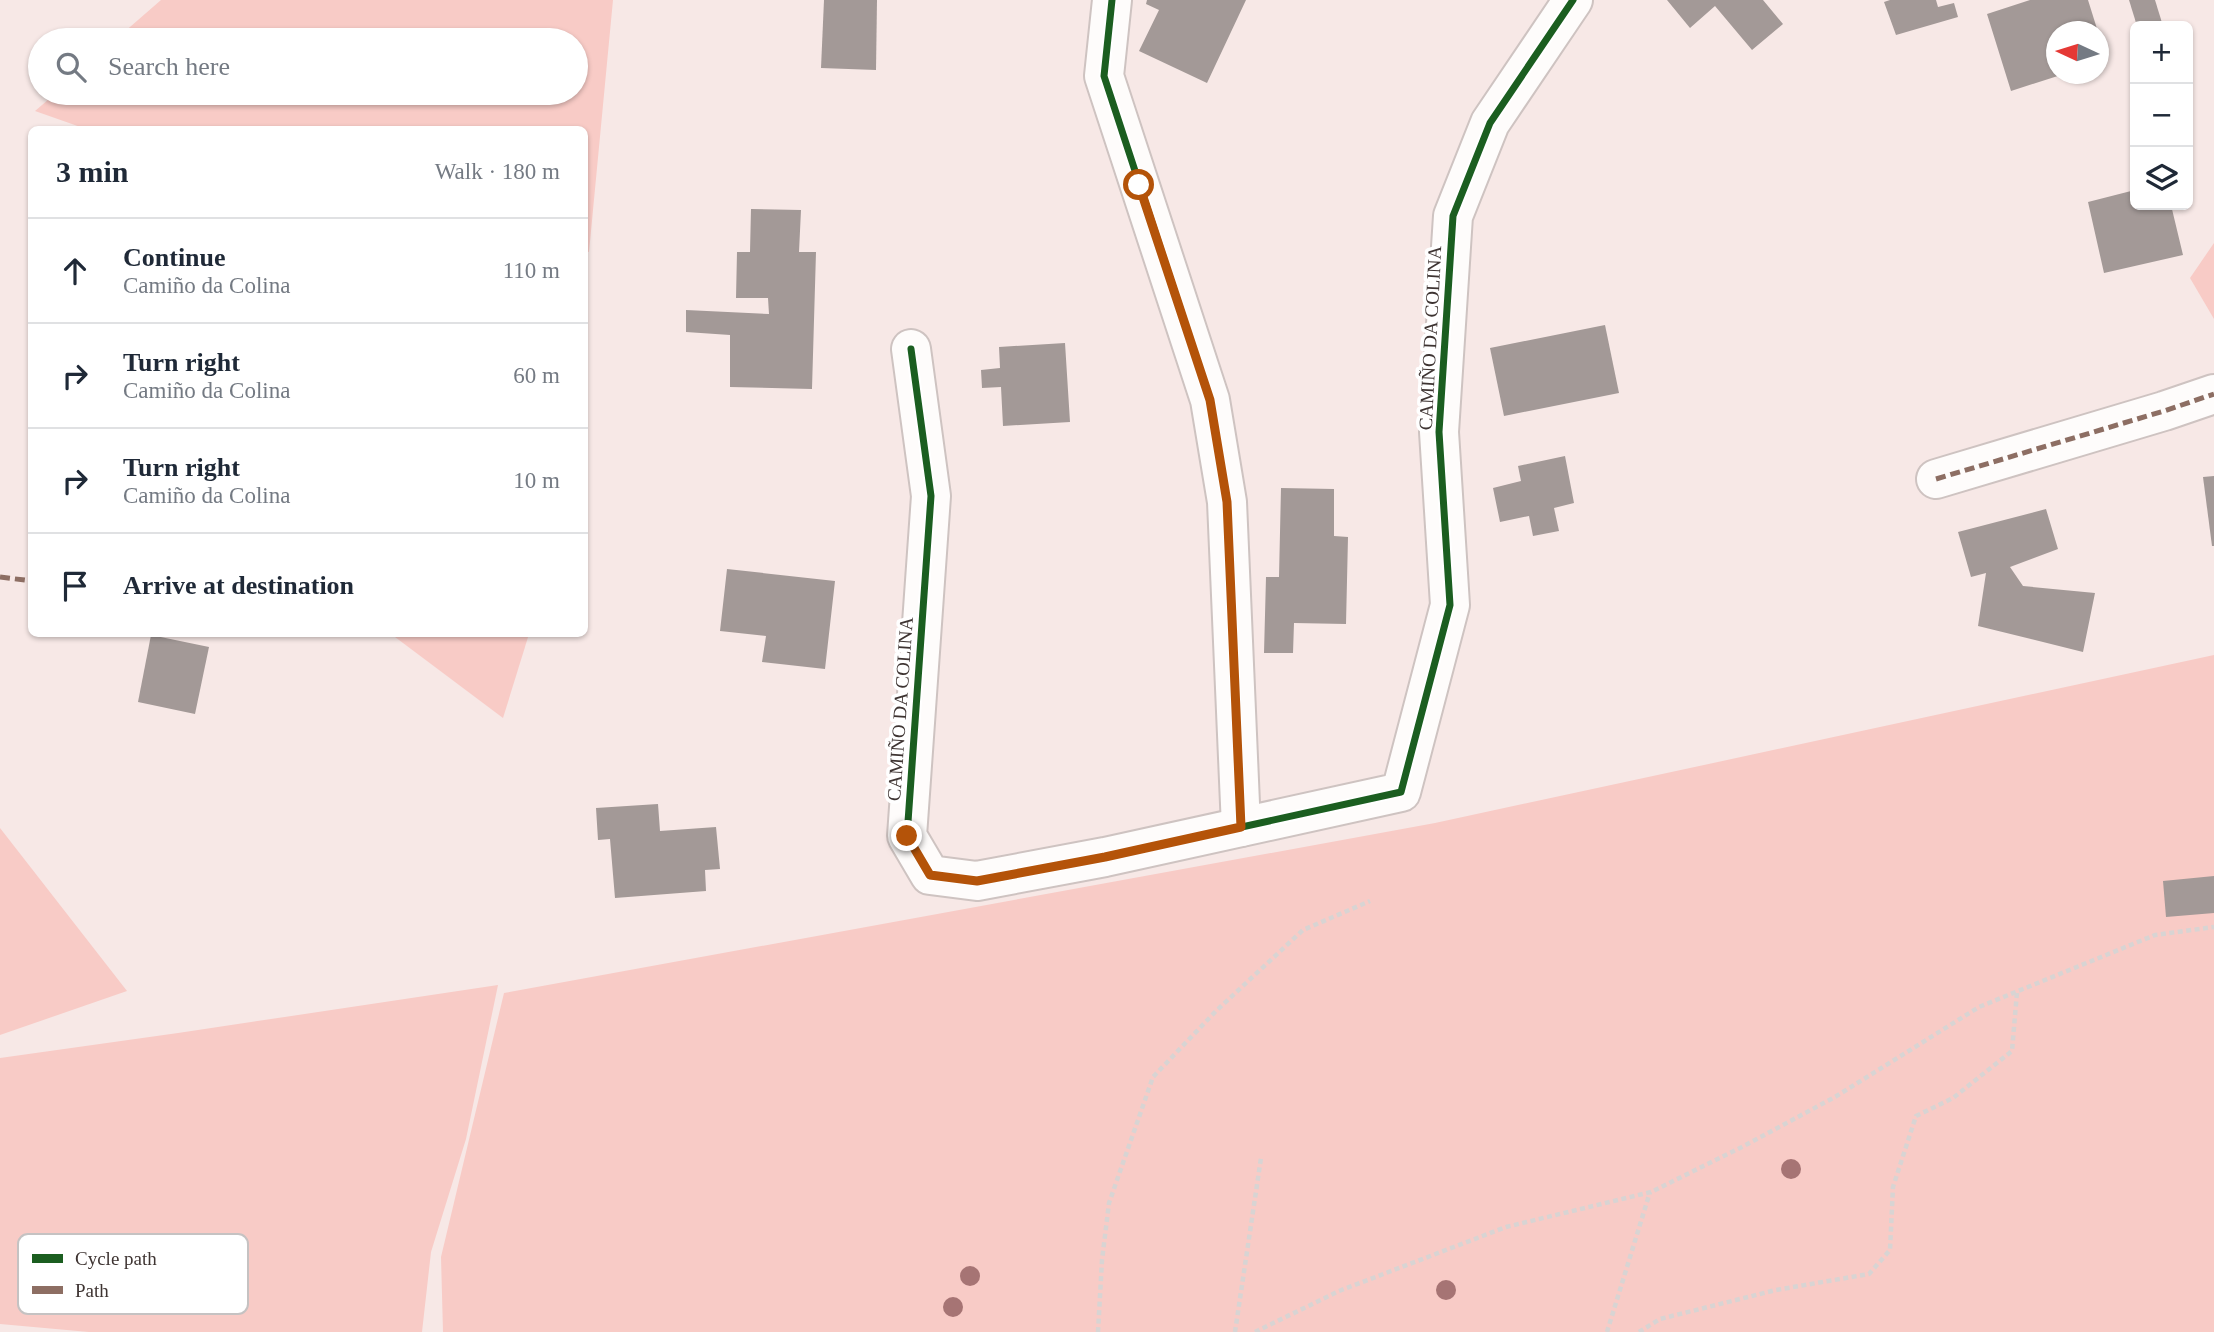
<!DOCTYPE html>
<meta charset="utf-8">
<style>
:root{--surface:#fff;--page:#f2f2f3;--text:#1f2937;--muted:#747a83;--line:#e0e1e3}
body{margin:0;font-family:"Times New Roman",serif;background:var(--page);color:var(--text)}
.controls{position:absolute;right:21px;top:21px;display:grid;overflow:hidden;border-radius:10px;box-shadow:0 2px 5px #0004}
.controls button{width:63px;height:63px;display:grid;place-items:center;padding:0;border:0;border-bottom:2px solid var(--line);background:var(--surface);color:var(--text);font:35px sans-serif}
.compass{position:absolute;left:2046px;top:21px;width:63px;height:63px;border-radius:50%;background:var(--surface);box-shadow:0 2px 5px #0004;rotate:274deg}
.stop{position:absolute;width:21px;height:21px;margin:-16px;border:5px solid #b45309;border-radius:50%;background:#fff}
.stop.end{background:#b45309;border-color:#fff;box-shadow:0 2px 7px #0008}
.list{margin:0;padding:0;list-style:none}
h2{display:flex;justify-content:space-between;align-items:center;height:91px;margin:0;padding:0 28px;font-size:30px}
h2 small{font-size:23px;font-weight:400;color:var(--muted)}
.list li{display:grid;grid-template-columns:46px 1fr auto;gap:21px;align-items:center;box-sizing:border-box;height:105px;padding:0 28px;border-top:2px solid var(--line)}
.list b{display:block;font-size:26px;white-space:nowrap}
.list p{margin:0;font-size:23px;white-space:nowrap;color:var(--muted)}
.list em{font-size:23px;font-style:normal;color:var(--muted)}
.icon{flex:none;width:38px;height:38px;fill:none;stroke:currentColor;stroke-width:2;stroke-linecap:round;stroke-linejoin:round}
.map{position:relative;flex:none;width:2214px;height:1332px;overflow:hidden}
.search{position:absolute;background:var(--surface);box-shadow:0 2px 5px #0004;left:28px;top:28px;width:560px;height:77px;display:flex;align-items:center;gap:18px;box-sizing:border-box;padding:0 24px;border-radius:38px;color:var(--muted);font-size:26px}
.panel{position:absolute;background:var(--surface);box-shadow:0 2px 5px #0004;left:28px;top:126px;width:560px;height:511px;border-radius:10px}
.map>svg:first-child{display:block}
</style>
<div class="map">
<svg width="2214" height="1332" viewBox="0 0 2214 1332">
<rect width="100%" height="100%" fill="#f7e8e6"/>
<g fill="#f8cbc6">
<path d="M161 0H613L589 252 584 251V130H89L35 111 56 93H576V40H115Z"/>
<path d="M2214 243V319L2190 278Z"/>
<path d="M391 634H529L503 718Z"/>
<path d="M2214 655V1332H443L441 1257 504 993 1435 823Z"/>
<path d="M0 828 127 991 0 1035Z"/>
<path d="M498 985 466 1139 431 1252 422 1332H89L0 1324V1058L178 1033Z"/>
</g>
<g fill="#a39997">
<path d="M824 0H877L876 70 821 68Z"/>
<path d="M1147 0H1246L1207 83 1139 51 1159 10 1146 4Z"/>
<path d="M1667 0H1763L1783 24 1752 50 1715 6 1690 28Z"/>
<path d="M1890 0H1936L1938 7 1954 3 1958 17 1896 35 1884 2Z"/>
<path d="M2030 0H2088L2098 32H2056V74H2064L2011 91 1987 14Z"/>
<path d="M2129 0H2155L2163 26H2137Z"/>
<path d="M2098 36 2107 60 2098 63Z"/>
<path d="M2135 190V205H2171L2183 255 2104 273 2088 202Z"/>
<path d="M751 209 801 210 799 252H816L812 389 730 387V335L686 332V310L769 314 768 298H736L737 252H750Z"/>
<path d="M1605 325 1619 393 1504 416 1490 348Z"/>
<path d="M1065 343 1070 422 1003 426 1001 387 982 388 981 370 1000 368 999 347Z"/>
<path d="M1565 456 1574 503 1554 508 1559 531 1533 536 1529 516 1500 522 1493 488 1521 481 1518 466Z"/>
<path d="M2214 476V546H2212L2203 477Z"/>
<path d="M1281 488 1334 489V536L1348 537 1346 624 1294 623 1293 653H1264L1266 577H1279Z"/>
<path d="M2046 509 2058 549 2010 567 2023 586 2095 593 2083 652 1978 626 1986 573 1971 577 1958 532Z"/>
<path d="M727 569 835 581 825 669 762 662 766 636 720 631Z"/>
<path d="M151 635 209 647 195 714 138 702Z"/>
<path d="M658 804 660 831 716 827 720 869 705 870 706 891 615 898 610 839 598 840 596 808Z"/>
<path d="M2214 876V913L2166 917 2163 881Z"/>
</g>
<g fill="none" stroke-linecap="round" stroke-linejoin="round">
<g stroke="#cec3c1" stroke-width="42">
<g id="minor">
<path d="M1112 0 1104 76 1210 400 1227 502 1241 827"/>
<path d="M911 349 931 496 907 836 930 875 977 881 1105 857 1401 792 1450 605 1439 432 1453 216 1490 123 1573 0"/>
<path d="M1936 479 2164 411 2214 394"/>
</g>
</g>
<g stroke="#d8d4d3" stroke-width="4.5" stroke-dasharray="5 3.5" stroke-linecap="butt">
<path d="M1098 1332 1102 1260 1109 1203 1153 1077 1216 1011 1303 930 1370 901"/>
<path d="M1235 1332 1261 1158"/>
<path d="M1255 1332 1339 1291 1506 1227 1651 1192 1742 1147 1835 1097 1979 1007 2155 935 2214 927"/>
<path d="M1607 1332 1650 1192"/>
<path d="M1639 1332 1660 1319 1776 1290 1869 1274 1890 1250 1893 1187 1916 1116 1953 1098 2012 1051 2017 992"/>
</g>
<use href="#minor" stroke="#fefcfb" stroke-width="38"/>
<g stroke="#8d6e63" stroke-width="5" stroke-dasharray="10 5" stroke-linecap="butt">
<path d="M1936 479 2164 411 2214 394"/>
<path d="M0 577 32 581"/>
</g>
<g stroke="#fff" stroke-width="11">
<g id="cycleway">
<path d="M1112 0 1104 76 1210 400 1227 502 1241 827"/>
<path d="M911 349 931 496 907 836 930 875 977 881 1105 857 1401 792 1450 605 1439 432 1453 216 1490 123 1573 0"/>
</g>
</g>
<use href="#cycleway" stroke="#1b5e20" stroke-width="7"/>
</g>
<g fill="#a67474">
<circle cx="1791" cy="1169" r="10"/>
<circle cx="970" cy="1276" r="10"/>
<circle cx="1446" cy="1290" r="10"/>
<circle cx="953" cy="1307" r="10"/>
</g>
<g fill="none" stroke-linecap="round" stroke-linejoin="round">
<path stroke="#b45309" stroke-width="9" d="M907 836 930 875 977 881 1105 857 1241 827 1227 502 1210 400 1139 185"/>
</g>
<g text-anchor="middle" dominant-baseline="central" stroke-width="7" stroke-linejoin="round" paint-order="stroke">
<g font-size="19" fill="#3e3432" stroke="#fff">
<text transform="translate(1430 338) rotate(-87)">CAMIÑO DA COLINA</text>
<text transform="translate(900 709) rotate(-86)">CAMIÑO DA COLINA</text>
</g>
</g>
<rect x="18" y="1234" width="230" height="80" rx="10" fill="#fff" stroke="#c5c2c2" stroke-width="2"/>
<rect x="32" y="1254" width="31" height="9" fill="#1b5e20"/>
<rect x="32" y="1286" width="31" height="8" fill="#8d6e63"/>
<g font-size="19" fill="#3e3432">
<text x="75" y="1265">Cycle path</text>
<text x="75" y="1297">Path</text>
</g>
</svg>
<div class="controls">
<button>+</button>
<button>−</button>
<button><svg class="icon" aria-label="layers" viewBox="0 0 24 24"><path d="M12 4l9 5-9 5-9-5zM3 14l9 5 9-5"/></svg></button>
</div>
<svg class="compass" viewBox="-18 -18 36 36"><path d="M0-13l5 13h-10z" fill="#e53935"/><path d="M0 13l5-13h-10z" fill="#747a83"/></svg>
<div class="stop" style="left:1139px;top:185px"></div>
<div class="stop end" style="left:907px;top:836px"></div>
<div class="search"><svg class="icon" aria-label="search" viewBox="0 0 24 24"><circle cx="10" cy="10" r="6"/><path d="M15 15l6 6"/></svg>Search here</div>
<section class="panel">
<h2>3 min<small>Walk · 180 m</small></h2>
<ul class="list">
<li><svg class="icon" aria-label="ahead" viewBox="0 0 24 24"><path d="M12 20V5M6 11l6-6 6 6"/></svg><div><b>Continue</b><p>Camiño da Colina</p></div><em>110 m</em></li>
<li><svg class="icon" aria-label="right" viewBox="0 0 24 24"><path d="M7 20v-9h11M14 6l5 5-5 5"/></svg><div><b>Turn right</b><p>Camiño da Colina</p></div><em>60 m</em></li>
<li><svg class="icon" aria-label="right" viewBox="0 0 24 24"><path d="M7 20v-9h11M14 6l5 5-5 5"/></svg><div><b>Turn right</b><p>Camiño da Colina</p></div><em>10 m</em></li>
<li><svg class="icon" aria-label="arrive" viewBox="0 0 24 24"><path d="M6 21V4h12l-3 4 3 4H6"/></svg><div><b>Arrive at destination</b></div></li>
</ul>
</section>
</div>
